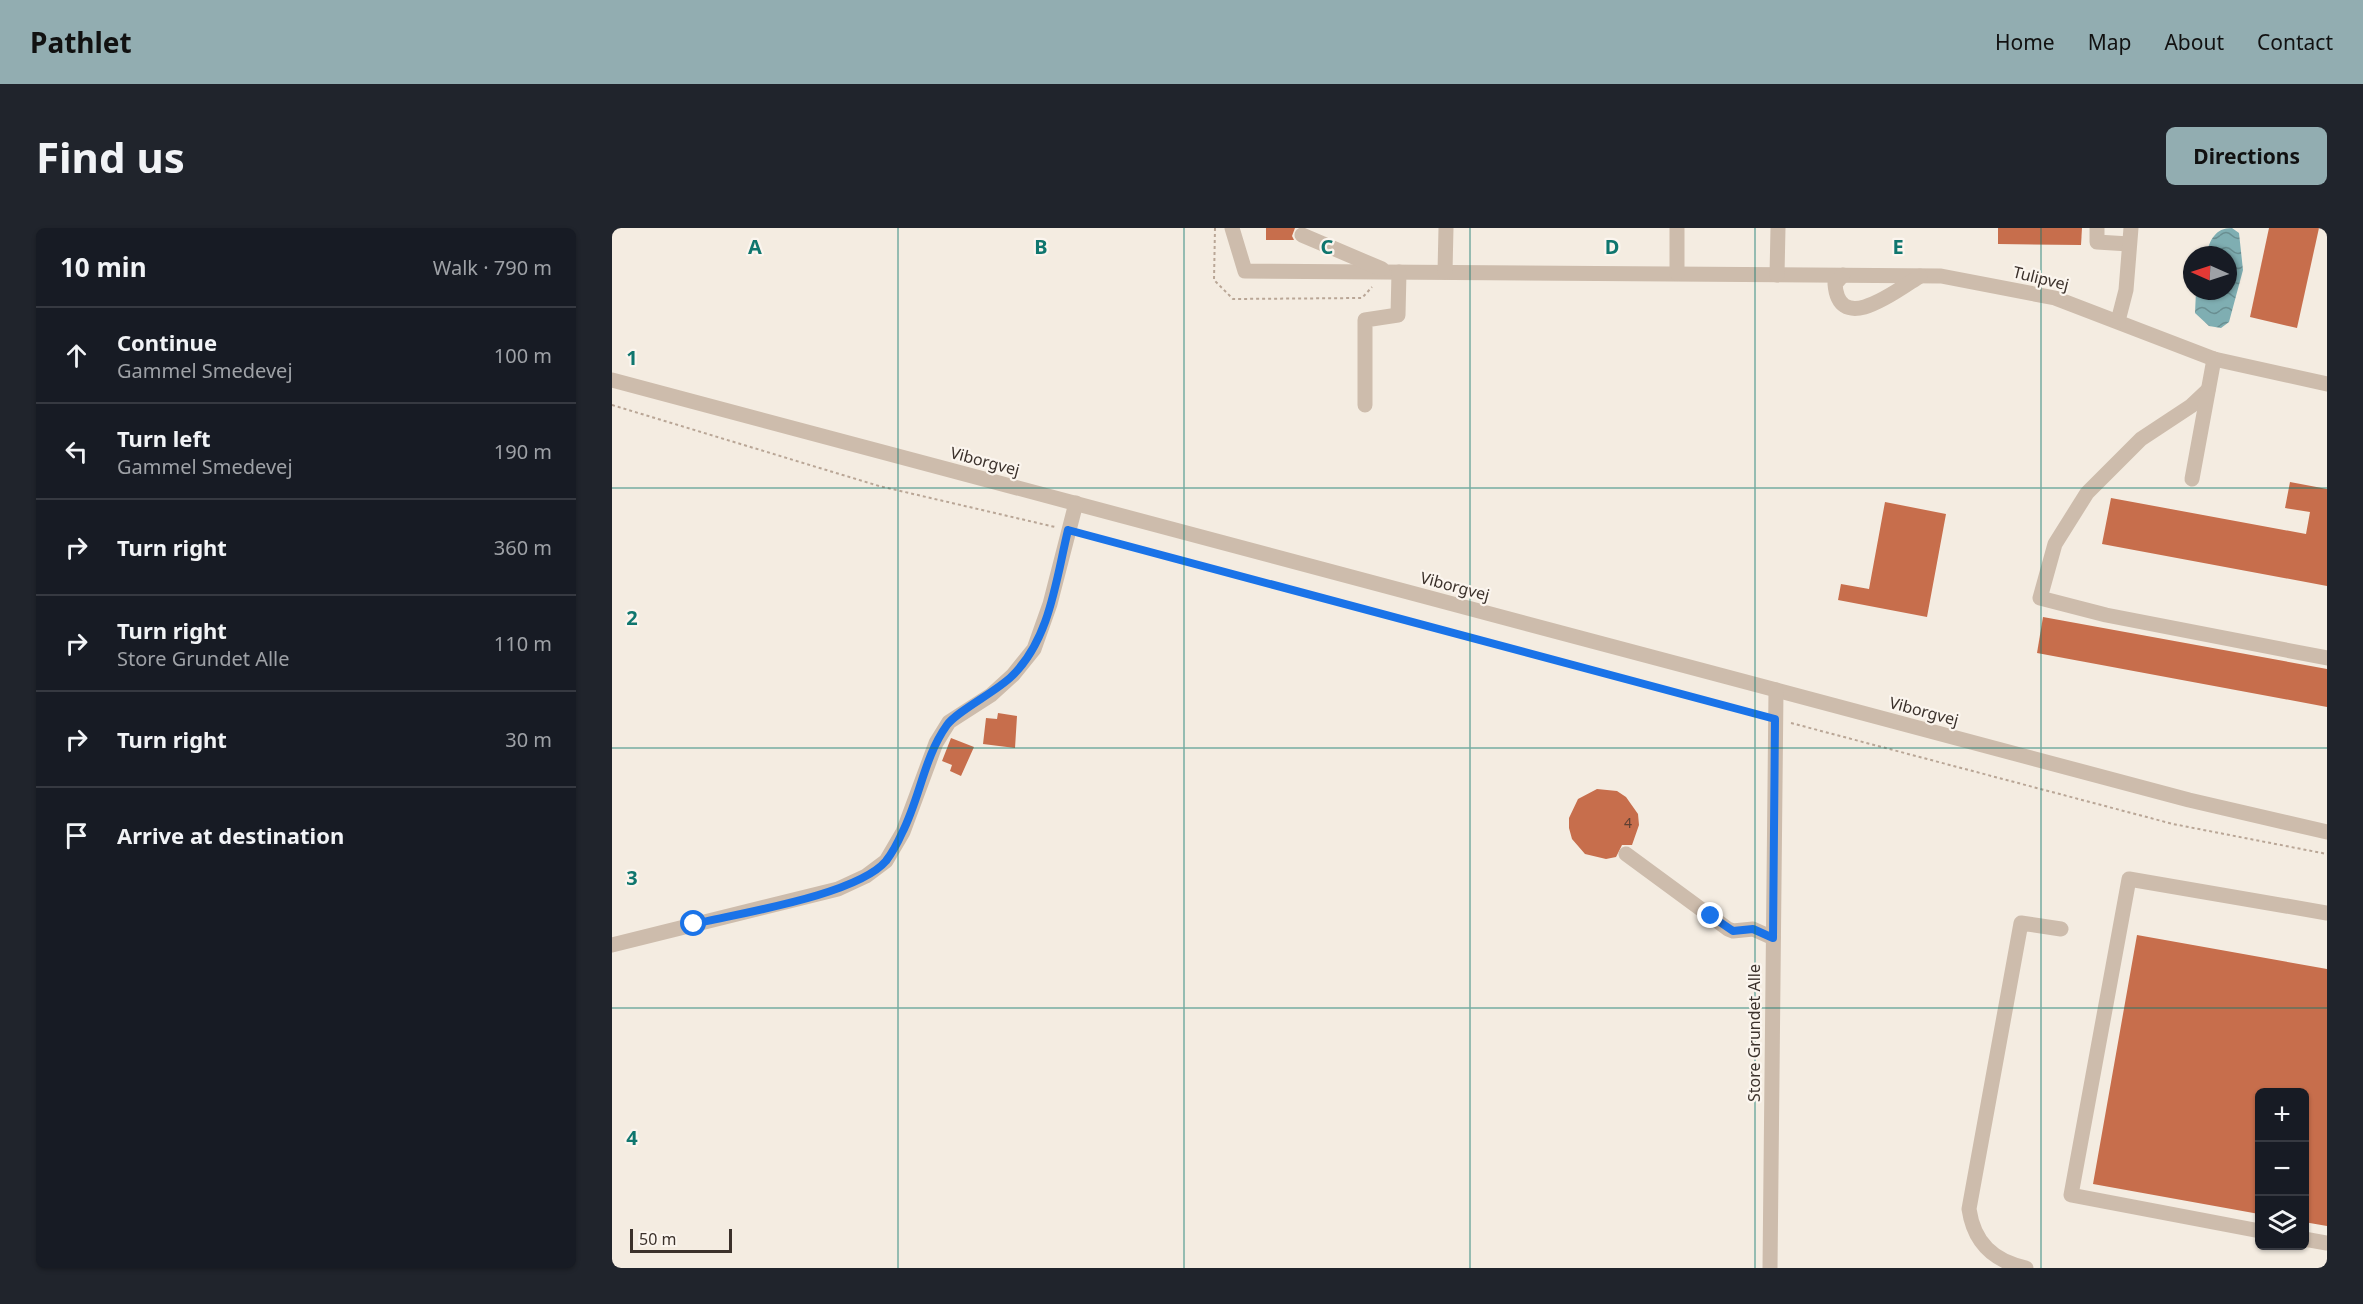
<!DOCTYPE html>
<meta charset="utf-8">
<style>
:root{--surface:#171b24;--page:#20242c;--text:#f1f3f6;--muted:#9ea1a6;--line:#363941;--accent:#92adb1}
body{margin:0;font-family:"Noto Sans",sans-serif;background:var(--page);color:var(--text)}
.controls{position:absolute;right:18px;bottom:18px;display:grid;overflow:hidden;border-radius:9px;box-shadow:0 2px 4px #0004}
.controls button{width:54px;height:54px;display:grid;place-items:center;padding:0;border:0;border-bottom:2px solid var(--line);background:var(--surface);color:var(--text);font:30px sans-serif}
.compass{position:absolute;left:1571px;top:18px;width:54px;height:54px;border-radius:50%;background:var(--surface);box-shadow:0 2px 4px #0004;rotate:273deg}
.scale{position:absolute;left:18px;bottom:15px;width:102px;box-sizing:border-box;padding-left:6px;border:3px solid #3b312b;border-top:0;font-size:16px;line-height:21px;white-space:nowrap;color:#3b312b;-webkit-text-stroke:4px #fbf5ee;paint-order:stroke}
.stop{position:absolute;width:18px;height:18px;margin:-14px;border:4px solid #1a73e8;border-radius:50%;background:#fff}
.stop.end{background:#1a73e8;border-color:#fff;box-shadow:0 2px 6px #0008}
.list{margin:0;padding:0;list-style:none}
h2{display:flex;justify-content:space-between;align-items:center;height:78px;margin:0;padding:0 24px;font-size:26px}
h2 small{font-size:20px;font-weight:400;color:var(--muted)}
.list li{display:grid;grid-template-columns:39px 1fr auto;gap:18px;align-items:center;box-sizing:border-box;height:96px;padding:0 24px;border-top:2px solid var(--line)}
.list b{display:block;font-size:22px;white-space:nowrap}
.list p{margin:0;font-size:20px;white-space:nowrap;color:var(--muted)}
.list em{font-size:20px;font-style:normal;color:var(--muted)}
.icon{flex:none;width:33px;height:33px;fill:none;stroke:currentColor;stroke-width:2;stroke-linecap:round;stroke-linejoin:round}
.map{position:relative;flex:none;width:1715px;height:1040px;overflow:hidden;border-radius:9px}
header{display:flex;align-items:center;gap:36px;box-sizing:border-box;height:84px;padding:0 30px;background:var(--accent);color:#111}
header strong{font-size:28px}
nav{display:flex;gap:33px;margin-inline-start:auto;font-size:21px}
.intro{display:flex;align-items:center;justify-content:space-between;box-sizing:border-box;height:144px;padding:0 36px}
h1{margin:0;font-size:42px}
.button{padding:15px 27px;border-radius:9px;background:var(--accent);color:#111;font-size:21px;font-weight:700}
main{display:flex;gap:36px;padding:0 36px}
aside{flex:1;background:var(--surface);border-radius:9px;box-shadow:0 2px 4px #0004}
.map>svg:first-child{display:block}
</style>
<header>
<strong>Pathlet</strong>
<nav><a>Home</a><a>Map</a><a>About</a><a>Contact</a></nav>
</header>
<div class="intro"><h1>Find us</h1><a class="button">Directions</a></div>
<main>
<aside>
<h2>10 min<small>Walk · 790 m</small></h2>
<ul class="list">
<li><svg class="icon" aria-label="ahead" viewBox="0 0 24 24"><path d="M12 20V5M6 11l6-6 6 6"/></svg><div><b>Continue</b><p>Gammel Smedevej</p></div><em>100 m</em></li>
<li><svg class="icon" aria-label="left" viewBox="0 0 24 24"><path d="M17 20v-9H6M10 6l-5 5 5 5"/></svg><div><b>Turn left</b><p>Gammel Smedevej</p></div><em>190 m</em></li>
<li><svg class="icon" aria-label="right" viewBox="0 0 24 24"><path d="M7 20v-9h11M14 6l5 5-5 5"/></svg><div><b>Turn right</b></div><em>360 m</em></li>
<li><svg class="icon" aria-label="right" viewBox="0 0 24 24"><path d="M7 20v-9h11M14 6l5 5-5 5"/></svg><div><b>Turn right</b><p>Store Grundet Alle</p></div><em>110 m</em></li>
<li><svg class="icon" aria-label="right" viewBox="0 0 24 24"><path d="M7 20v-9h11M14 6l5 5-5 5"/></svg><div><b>Turn right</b></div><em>30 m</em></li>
<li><svg class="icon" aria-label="arrive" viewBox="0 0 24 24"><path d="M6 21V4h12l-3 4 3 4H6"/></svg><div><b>Arrive at destination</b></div></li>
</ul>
</aside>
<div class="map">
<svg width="1715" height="1040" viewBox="0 0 1715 1040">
<defs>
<pattern id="water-waves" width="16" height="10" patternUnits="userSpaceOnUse" patternTransform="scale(1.5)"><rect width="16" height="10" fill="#7faeb2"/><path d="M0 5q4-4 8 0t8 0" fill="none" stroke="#698e91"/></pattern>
</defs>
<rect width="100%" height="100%" fill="#f4ece1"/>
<path fill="url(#water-waves)" d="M1620 0 1627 5 1631 42 1617 94 1609 100 1597 98 1583 85 1584 63H1616V27H1594C1598 12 1603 0 1620 0Z"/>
<g fill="#c76e4c">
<path d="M654 0H683L680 8 682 12H654Z"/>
<path d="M1386 0H1470L1469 17 1386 16Z"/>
<path d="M1657 0H1707L1685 100 1638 89Z"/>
<path d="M1678 254 1715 261V358L1490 316 1499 270 1694 306 1698 284 1673 280Z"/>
<path d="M1273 274 1334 286 1315 389 1226 372 1229 356 1257 361Z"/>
<path d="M1431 389 1715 441V479L1425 425Z"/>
<path d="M386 485 405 488 403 520 371 516 374 490 385 491Z"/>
<path d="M339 510 362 519 349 548 338 543 340 537 330 533Z"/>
<path d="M985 561 1005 563 1014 569 1026 586 1027 597 1020 617H1010L1004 629 994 631 973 626 960 611 957 600V590L966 571Z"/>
<path d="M1525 707 1715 741V998L1692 994V864H1647V986L1481 956Z"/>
</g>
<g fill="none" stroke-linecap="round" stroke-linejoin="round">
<g stroke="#b9a696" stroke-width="2" stroke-dasharray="3 3" stroke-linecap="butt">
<path d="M603 0 602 52 621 71 750 70 760 59"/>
<path d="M0 177 267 258 443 299"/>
<path d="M471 306 1150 487"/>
<path d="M1179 495 1561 596 1715 626"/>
</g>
<g stroke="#cdbcac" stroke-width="15">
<path d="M620 0 633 43 1329 48 1443 70 1602 131 1715 156"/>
<path d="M1485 0V14L1517 16"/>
<path d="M690 7 770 41"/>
<path d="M833 44 834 0"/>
<path d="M1065 45V0"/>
<path d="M1165 47 1166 0"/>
<path d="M1231 47 1223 56C1227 109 1287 61 1308 48"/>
<path d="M1506 93 1514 62 1519 0"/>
<path d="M0 152 1577 572 1715 604"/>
<path d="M1596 162 1579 178 1529 211 1475 265 1443 316 1428 370 1494 387 1715 430"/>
<path d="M753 177V92L786 87 787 44"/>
<path d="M1580 251 1602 131"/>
<path d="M1014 626 1116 701 1121 703 1141 701 1161 710"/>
<path d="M0 717 226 661 254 648 274 633 291 604 324 515 337 494 379 467 401 447 422 421 438 376 464 275"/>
<path d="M1648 1003 1459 967 1517 651 1715 685"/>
<path d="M1692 1011 1715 1015"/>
<path d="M1158 1040 1164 462"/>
<path d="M1414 1040C1381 1033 1362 1015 1357 981L1409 695 1449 701"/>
</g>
</g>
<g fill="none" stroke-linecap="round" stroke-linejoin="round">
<path stroke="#1a73e8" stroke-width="8" d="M82 696C128 685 245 667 274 633 280 625 286 614 290 605 308 570 312 529 335 497 345 483 384 464 400 448 438 411 444 352 456 302L1163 491 1161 710 1141 701 1121 703 1099 688"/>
</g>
<path fill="none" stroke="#0f766e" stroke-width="1.5" stroke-opacity="0.55" d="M286 0V1040M572 0V1040M858 0V1040M1143 0V1040M1429 0V1040M0 260H1715M0 520H1715M0 780H1715"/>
<g text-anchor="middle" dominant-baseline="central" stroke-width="4.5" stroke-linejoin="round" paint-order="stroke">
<g font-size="14" fill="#5e4033">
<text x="1016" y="594">4</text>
</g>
<g font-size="16" fill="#3b312b" stroke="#fbf5ee">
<text transform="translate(1429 50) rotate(14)">Tulipvej</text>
<text transform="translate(373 233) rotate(15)">Viborgvej</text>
<text transform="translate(843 358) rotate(15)">Viborgvej</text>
<text transform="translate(1312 483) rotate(15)">Viborgvej</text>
<text transform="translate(1142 805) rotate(-90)">Store Grundet Alle</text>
</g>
</g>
<g font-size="20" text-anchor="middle" font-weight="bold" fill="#0f766e" stroke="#fbf5ee" stroke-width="4.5" stroke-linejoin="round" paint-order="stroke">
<text x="143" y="26">A</text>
<text x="429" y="26">B</text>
<text x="715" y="26">C</text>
<text x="1000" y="26">D</text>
<text x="1286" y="26">E</text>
<text x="20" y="137">1</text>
<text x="20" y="397">2</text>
<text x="20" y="657">3</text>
<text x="20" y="917">4</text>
</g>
</svg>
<div class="controls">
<button>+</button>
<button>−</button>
<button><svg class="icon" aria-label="layers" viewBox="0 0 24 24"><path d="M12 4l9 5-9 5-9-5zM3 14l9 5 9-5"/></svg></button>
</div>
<svg class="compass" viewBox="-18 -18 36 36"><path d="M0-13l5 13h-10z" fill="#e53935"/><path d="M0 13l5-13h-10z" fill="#9ea1a6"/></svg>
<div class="scale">50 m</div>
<div class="stop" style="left:82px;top:696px"></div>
<div class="stop end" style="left:1099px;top:688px"></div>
</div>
</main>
